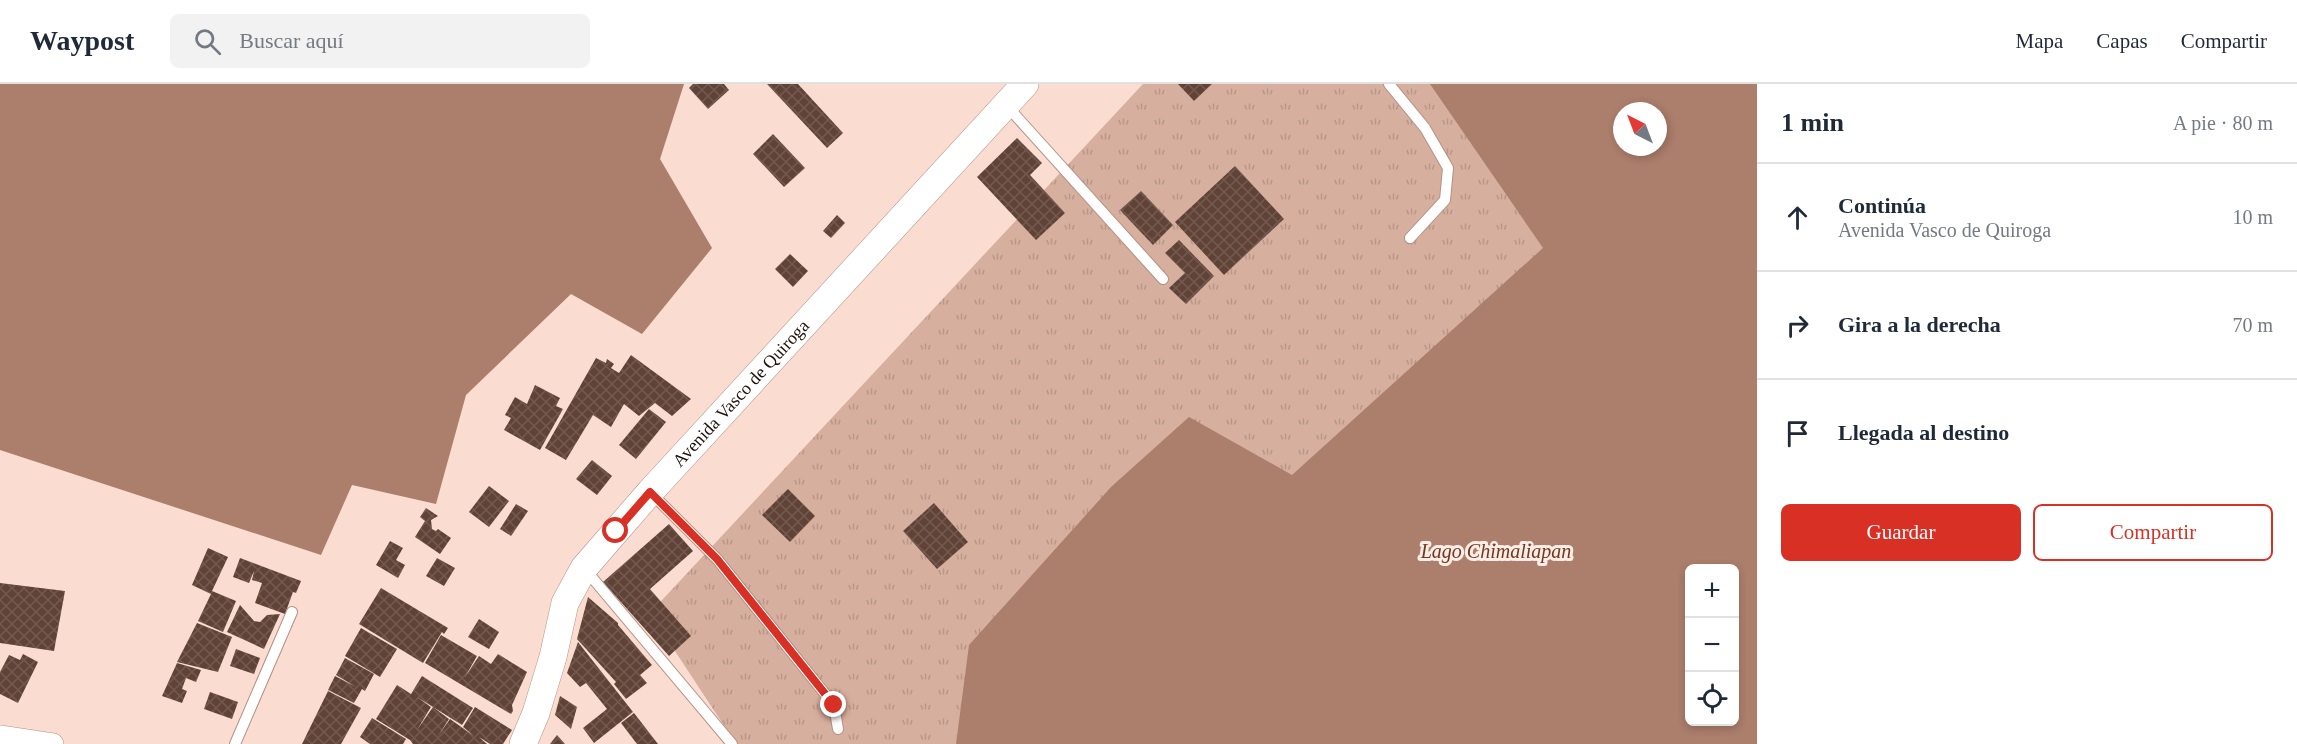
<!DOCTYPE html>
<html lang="es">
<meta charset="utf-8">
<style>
:root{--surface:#fff;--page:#f2f2f3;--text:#1f2937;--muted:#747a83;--line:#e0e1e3;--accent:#d93025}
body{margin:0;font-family:"Times New Roman",serif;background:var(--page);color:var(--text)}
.controls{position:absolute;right:18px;bottom:18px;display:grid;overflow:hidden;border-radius:9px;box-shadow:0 3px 9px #0003}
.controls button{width:54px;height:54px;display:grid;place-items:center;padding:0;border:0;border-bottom:2px solid var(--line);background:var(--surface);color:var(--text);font:30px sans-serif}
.compass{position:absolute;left:1613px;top:18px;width:54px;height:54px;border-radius:50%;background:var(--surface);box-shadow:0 3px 9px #0003;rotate:318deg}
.stop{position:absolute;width:18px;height:18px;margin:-14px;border:4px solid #d93025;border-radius:50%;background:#fff}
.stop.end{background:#d93025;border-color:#fff;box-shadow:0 2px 6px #0008}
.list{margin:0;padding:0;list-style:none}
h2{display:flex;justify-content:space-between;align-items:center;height:78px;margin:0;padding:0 24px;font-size:26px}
h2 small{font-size:20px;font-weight:400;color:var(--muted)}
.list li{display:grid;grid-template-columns:39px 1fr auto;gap:18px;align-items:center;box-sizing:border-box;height:108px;padding:0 24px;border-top:2px solid var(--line)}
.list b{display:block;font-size:22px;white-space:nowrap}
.list p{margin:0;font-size:20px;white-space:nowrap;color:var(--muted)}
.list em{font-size:20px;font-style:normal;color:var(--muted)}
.actions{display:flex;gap:12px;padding:18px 24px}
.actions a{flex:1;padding:14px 0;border:2px solid var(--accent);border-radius:9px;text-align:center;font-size:21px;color:var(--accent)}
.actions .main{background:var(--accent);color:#fff}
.icon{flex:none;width:33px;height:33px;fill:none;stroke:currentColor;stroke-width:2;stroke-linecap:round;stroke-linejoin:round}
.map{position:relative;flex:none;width:1757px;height:660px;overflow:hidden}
header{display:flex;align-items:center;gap:36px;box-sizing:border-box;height:84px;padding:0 30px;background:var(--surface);border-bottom:2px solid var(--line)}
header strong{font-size:28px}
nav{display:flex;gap:33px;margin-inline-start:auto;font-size:21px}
.search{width:420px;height:54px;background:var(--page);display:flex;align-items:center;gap:15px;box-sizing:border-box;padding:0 21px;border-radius:9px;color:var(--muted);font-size:22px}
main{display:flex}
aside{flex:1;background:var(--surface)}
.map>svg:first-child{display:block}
</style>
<header>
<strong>Waypost</strong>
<div class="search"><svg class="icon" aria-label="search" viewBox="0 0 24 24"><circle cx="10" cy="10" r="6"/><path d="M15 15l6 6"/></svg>Buscar aquí</div>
<nav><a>Mapa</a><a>Capas</a><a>Compartir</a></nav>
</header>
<main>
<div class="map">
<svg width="1757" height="660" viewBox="0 0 1757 660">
<defs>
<pattern id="grass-tufts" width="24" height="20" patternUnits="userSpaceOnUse" patternTransform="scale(1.5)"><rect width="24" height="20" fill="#d7af9f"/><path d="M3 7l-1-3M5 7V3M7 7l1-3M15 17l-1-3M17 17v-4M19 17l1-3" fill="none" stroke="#b89688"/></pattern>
<pattern id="building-cross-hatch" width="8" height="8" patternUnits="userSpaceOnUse" patternTransform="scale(1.5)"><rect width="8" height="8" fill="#604237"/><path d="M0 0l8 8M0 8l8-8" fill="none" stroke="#725a50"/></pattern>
</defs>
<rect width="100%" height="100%" fill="#fadcd1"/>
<path fill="url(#grass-tufts)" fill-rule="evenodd" d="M1143 0H1757V660H736L650 529ZM1622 27H1658V63H1622ZM1690 484H1734V638H1690Z"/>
<g fill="#ac7e6c" fill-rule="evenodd">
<path d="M0 0H684L660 75 712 164 642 250 571 210 466 311 436 420 352 401 321 471 0 366Z"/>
<path d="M1430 0H1757V660H956L969 561 1111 403 1189 333 1292 391 1543 164ZM1622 27H1658V63H1622ZM1690 484H1734V638H1690Z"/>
</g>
<g fill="url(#building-cross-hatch)">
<path d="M693 0H724L729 6 708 25 689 4Z"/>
<path d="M767 0H798L843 49 827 64Z"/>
<path d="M1178 0H1212L1194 17Z"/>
<path d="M773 50 805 84 784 103 753 70Z"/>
<path d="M1017 54 1042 79 1030 91 1065 129 1036 156 977 93Z"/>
<path d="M1235 82 1284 135 1224 191 1175 138Z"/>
<path d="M1141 107 1173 141 1153 161 1120 126Z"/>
<path d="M837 131 845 139 831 154 823 147Z"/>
<path d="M1179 156 1214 192 1186 220 1169 204 1185 189 1165 169Z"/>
<path d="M790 170 808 187 793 203 775 185Z"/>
<path d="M631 271 691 315 672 332 655 319 639 332 624 320 611 343 593 331 566 376 545 364 596 274 606 279 607 275 614 280 611 284 619 289Z"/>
<path d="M535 301 560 314 556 322 563 325 540 366 504 346 511 334 505 331 515 313 527 320Z"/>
<path d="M649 325 666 338 636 375 619 361Z"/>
<path d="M592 376 612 392 597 411 576 395Z"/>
<path d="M489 402 509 417 489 443 469 428Z"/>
<path d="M788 405 815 432 790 458 762 431Z"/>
<path d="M934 419 968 458 937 485 903 447Z"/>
<path d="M516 420 528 427 511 452 500 445Z"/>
<path d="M426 424 438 432 431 436 432 445 436 447 438 445 451 454 440 470 415 453 425 437 420 433Z"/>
<path d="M669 440 693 467 650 505 691 552 669 572 603 498Z"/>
<path d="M390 457 403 464 396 476 405 481 398 494 376 481Z"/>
<path d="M208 464 228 473 212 507 236 517 223 548 198 537 211 510 192 501Z"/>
<path d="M240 474 301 497 296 509 293 508 285 530 255 519 262 499 252 496 254 487 249 499 233 493Z"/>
<path d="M437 474 455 484 444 502 426 492Z"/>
<path d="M0 499 65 507 54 567 0 559Z"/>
<path d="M381 504 448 544 444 550 442 548 423 579 359 540Z"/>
<path d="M588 513 618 539V541L652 581 640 591 647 599 626 615 614 600 616 598 577 555Z"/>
<path d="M240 521 254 537 260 538 267 531 280 530 264 565 227 548Z"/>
<path d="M479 535 499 548 489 565 468 553Z"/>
<path d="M197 539 232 553 218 588 177 578Z"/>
<path d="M361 544 397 565 380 593 345 572Z"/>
<path d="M441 551 477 572 465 593 479 572 491 580 498 570 527 588 512 621 513 627 511 630 425 579Z"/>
<path d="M578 558 633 628 594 659 583 644 607 625 586 599 580 603 567 589Z"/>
<path d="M236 565 260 574 254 590 230 582Z"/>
<path d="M23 570 38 578 18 619 0 610V588L9 571 20 576Z"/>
<path d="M345 574 374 590 365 607 362 605 354 619 328 606 335 592 356 603 336 591Z"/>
<path d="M177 579 201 586 196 598 186 594 182 605 187 607 182 619 162 612Z"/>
<path d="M422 592 473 624 462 641 417 613 431 623 417 646 433 623 449 635 438 652 450 635 474 652 463 643 475 623 512 646 503 660H490L479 653 487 660H413L410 656 376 635 397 601 411 610Z"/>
<path d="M328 607 361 624 341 660H302Z"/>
<path d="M210 608 238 618 232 635 204 625Z"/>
<path d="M560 612 577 623 571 645 555 631Z"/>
<path d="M634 629 658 660H637L621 639Z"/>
<path d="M372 634 406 655 403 660H370L360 653Z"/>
<path d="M557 651 565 660H550Z"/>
</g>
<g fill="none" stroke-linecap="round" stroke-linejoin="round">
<g stroke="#b39184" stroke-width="12">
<g id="service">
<path d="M1389 0 1425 44 1448 84 1445 116 1410 154"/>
<path d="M1006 21 1163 195"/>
<path d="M650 408 717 475 834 621 838 645"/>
<path d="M584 484 732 660"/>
<path d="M235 660 292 528"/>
</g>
</g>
<g stroke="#b39184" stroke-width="22">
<path id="minor" d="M0 652 53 660"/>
</g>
<g stroke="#b39184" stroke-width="28">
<g id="tertiary">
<path id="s1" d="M523 660 536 629 553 573 565 519 584 484 650 408 1025 0"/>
</g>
</g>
<use href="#service" stroke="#fff" stroke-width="10"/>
<use href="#minor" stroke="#fff" stroke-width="21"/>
<use href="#tertiary" stroke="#fff" stroke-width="27"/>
</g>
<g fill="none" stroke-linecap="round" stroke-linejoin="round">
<path stroke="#d93025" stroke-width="8" d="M616 447 650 408 717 475 834 621"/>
</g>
<g text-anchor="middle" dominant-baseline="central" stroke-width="6" stroke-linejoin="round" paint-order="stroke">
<g font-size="18" fill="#1e120d" stroke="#fcede7">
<text stroke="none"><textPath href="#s1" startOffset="422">Avenida Vasco de Quiroga</textPath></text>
</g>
<g font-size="20" font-style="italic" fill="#74371e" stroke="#fcede7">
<text x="1496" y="467">Lago Chimaliapan</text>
</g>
</g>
</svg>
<div class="controls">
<button>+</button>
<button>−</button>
<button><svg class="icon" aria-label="locate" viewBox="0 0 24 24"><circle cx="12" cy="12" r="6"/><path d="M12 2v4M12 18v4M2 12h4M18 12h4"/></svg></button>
</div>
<svg class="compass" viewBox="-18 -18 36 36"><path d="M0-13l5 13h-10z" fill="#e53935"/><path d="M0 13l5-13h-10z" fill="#747a83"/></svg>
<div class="stop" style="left:616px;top:447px"></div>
<div class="stop end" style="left:834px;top:621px"></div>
</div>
<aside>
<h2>1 min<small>A pie · 80 m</small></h2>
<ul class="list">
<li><svg class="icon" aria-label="ahead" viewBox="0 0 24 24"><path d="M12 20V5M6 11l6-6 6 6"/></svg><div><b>Continúa</b><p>Avenida Vasco de Quiroga</p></div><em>10 m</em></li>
<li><svg class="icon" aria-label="right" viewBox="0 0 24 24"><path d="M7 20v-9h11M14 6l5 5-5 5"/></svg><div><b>Gira a la derecha</b></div><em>70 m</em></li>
<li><svg class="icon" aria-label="arrive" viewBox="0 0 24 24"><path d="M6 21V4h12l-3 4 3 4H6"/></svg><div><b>Llegada al destino</b></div></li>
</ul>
<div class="actions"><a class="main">Guardar</a><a>Compartir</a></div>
</aside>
</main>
